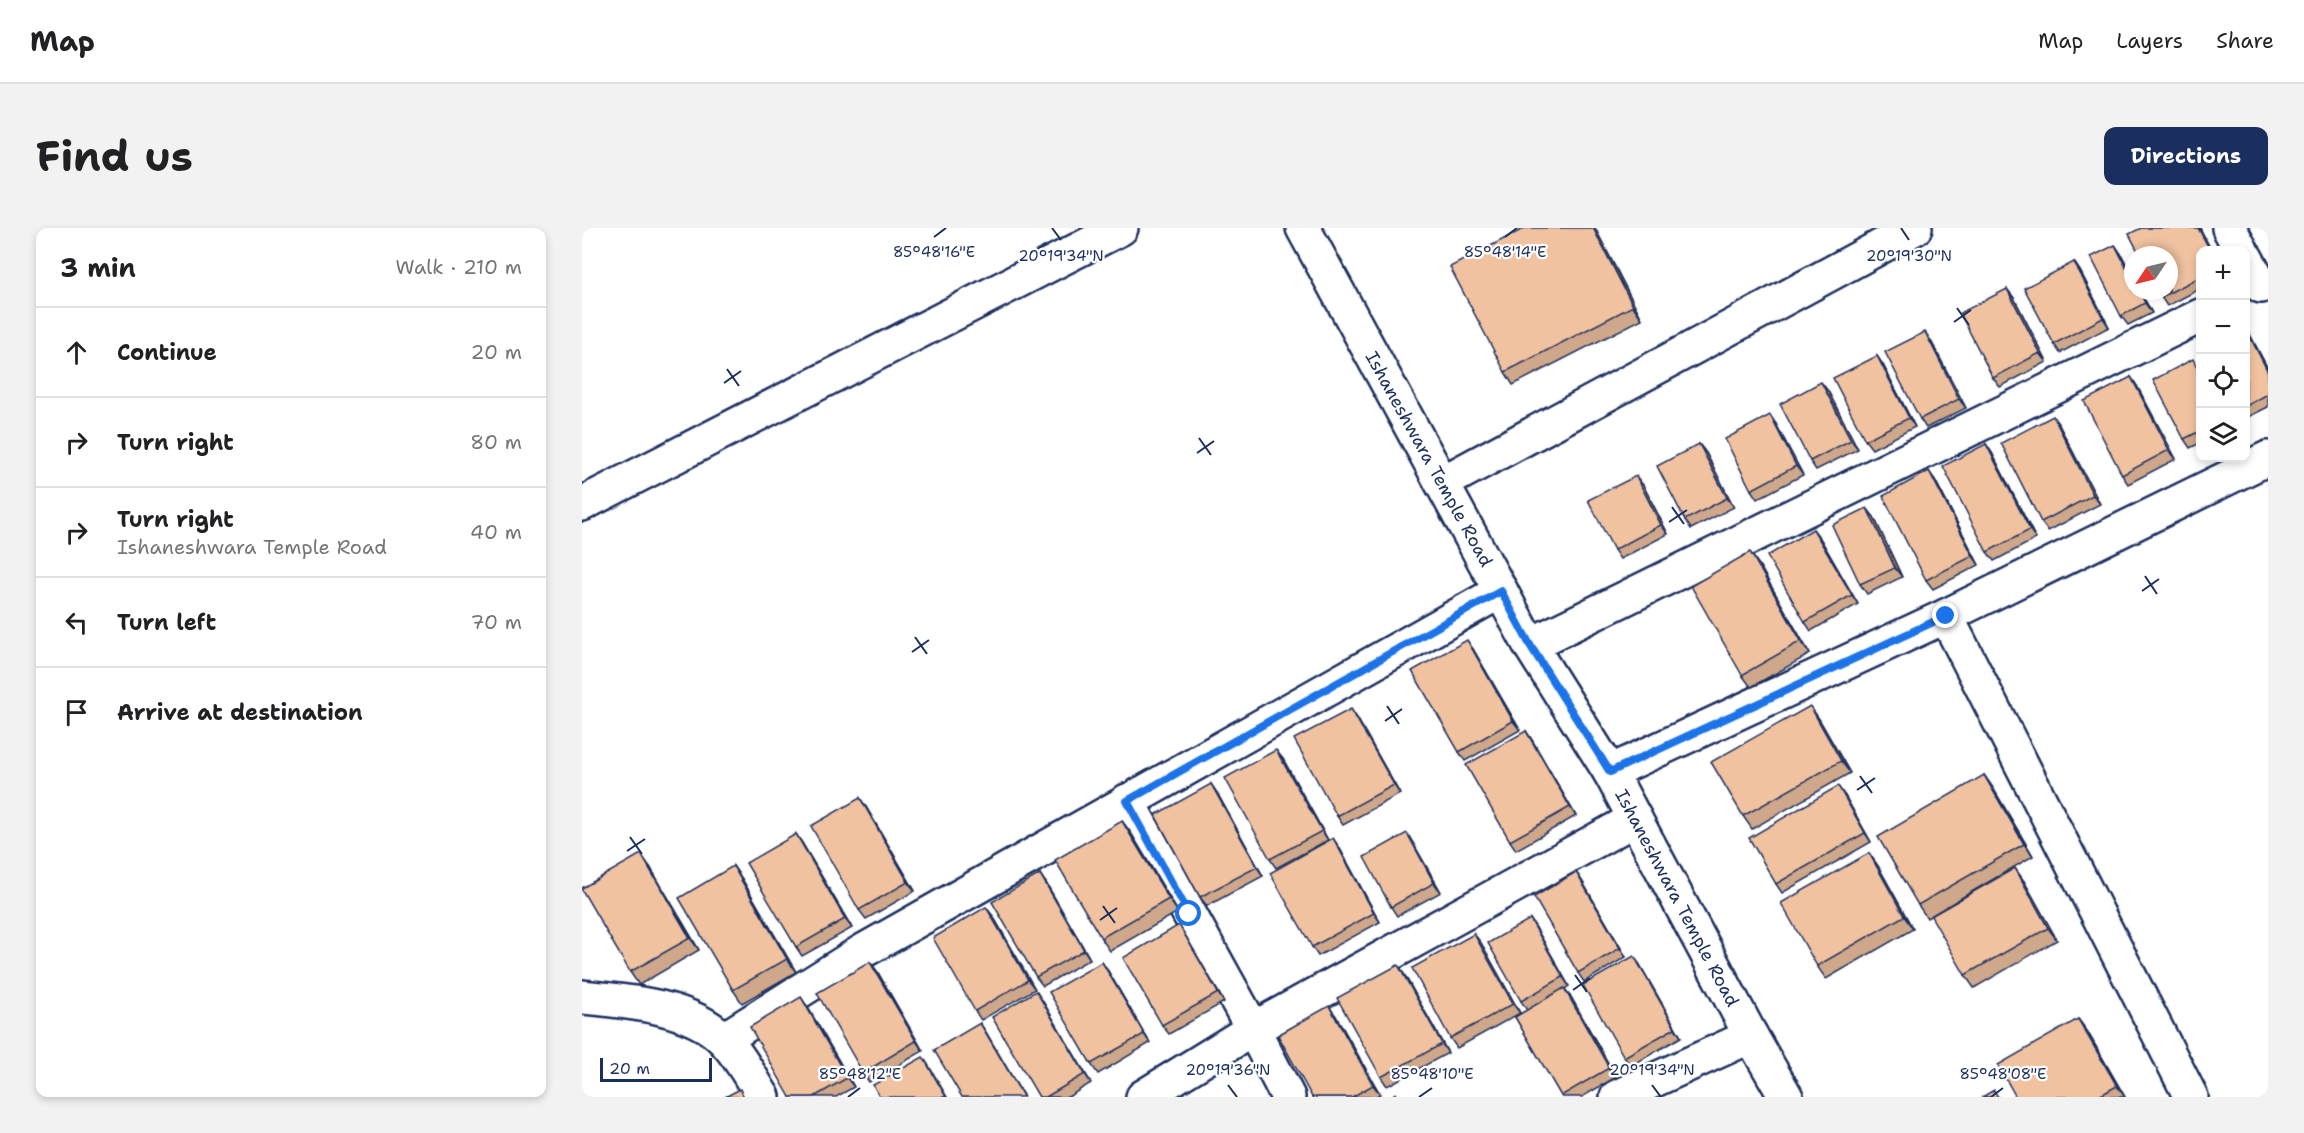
<!DOCTYPE html>
<meta charset="utf-8">
<style>
:root{--surface:#fff;--page:#f2f2f2;--text:#202124;--muted:#757577;--line:#e0e0e0;--accent:#1b2f5e}
body{margin:0;font-family:"Shantell Sans",sans-serif;background:var(--page);color:var(--text)}
.controls{position:absolute;right:18px;top:18px;display:grid;overflow:hidden;border-radius:12px;box-shadow:0 3px 9px #0003}
.controls button{width:54px;height:54px;display:grid;place-items:center;padding:0;border:0;border-bottom:2px solid var(--line);background:var(--surface);color:var(--text);font:30px sans-serif}
.compass{position:absolute;left:1542px;top:18px;width:54px;height:54px;border-radius:50%;background:var(--surface);box-shadow:0 3px 9px #0003;rotate:235deg}
.scale{position:absolute;left:18px;bottom:15px;width:112px;box-sizing:border-box;padding-left:6px;border:3px solid #1b2f5e;border-top:0;font-size:16px;line-height:21px;white-space:nowrap;color:#1b2f5e;-webkit-text-stroke:4px #fff;paint-order:stroke}
.stop{position:absolute;width:18px;height:18px;margin:-14px;border:4px solid #1a73e8;border-radius:50%;background:#fff}
.stop.end{background:#1a73e8;border-color:#fff;box-shadow:0 2px 6px #0008}
.list{margin:0;padding:0;list-style:none}
h2{display:flex;justify-content:space-between;align-items:center;height:78px;margin:0;padding:0 24px;font-size:26px}
h2 small{font-size:20px;font-weight:400;color:var(--muted)}
.list li{display:grid;grid-template-columns:39px 1fr auto;gap:18px;align-items:center;box-sizing:border-box;height:90px;padding:0 24px;border-top:2px solid var(--line)}
.list b{display:block;font-size:22px;white-space:nowrap}
.list p{margin:0;font-size:20px;white-space:nowrap;color:var(--muted)}
.list em{font-size:20px;font-style:normal;color:var(--muted)}
.icon{flex:none;width:33px;height:33px;fill:none;stroke:currentColor;stroke-width:2;stroke-linecap:round;stroke-linejoin:round}
.map{position:relative;flex:none;width:1686px;height:869px;overflow:hidden;border-radius:12px}
header{display:flex;align-items:center;gap:36px;box-sizing:border-box;height:84px;padding:0 30px;background:var(--surface);border-bottom:2px solid var(--line)}
header strong{font-size:28px}
nav{display:flex;gap:33px;margin-inline-start:auto;font-size:21px}
.intro{display:flex;align-items:center;justify-content:space-between;box-sizing:border-box;height:144px;padding:0 36px}
h1{margin:0;font-size:42px}
.button{padding:15px 27px;border-radius:12px;background:var(--accent);color:#fff;font-size:21px;font-weight:700}
main{display:flex;gap:36px;padding:0 36px}
aside{flex:1;background:var(--surface);border-radius:12px;box-shadow:0 3px 9px #0003}
.map>svg:first-child{display:block}
</style>
<header>
<strong>Map</strong>
<nav><a>Map</a><a>Layers</a><a>Share</a></nav>
</header>
<div class="intro"><h1>Find us</h1><a class="button">Directions</a></div>
<main>
<aside>
<h2>3 min<small>Walk · 210 m</small></h2>
<ul class="list">
<li><svg class="icon" aria-label="ahead" viewBox="0 0 24 24"><path d="M12 20V5M6 11l6-6 6 6"/></svg><div><b>Continue</b></div><em>20 m</em></li>
<li><svg class="icon" aria-label="right" viewBox="0 0 24 24"><path d="M7 20v-9h11M14 6l5 5-5 5"/></svg><div><b>Turn right</b></div><em>80 m</em></li>
<li><svg class="icon" aria-label="right" viewBox="0 0 24 24"><path d="M7 20v-9h11M14 6l5 5-5 5"/></svg><div><b>Turn right</b><p>Ishaneshwara Temple Road</p></div><em>40 m</em></li>
<li><svg class="icon" aria-label="left" viewBox="0 0 24 24"><path d="M17 20v-9H6M10 6l-5 5 5 5"/></svg><div><b>Turn left</b></div><em>70 m</em></li>
<li><svg class="icon" aria-label="arrive" viewBox="0 0 24 24"><path d="M6 21V4h12l-3 4 3 4H6"/></svg><div><b>Arrive at destination</b></div></li>
</ul>
</aside>
<div class="map">
<svg width="1686" height="869" viewBox="0 0 1686 869">
<rect width="100%" height="100%" fill="#fff"/>
<filter id="ink" filterUnits="userSpaceOnUse"><feTurbulence type="fractalNoise" baseFrequency=".0167" numOctaves="2"/><feDisplacementMap in="SourceGraphic" scale="12" xChannelSelector="R" yChannelSelector="G"/><feConvolveMatrix kernelMatrix="1 2 1 2 8 2 1 2 1" color-interpolation-filters="sRGB"/></filter>
<g filter="url(#ink)">
<g fill="none" stroke-linecap="round" stroke-linejoin="round">
<g stroke="#1b2f5e" stroke-width="38">
<g id="street">
<path d="M721 0 948 417 1028 544 1169 808 1204 869"/>
<path d="M1647 0 1659 22"/>
<path d="M1664 30 1679 58"/>
<path d="M860 255 1333 0"/>
<path d="M0 276 539 0"/>
<path d="M1364 388 1609 869"/>
<path d="M948 417 1618 88"/>
<path d="M1028 544 1364 388 1686 230"/>
<path d="M545 573 671 801 706 869"/>
<path d="M0 769C44 773 110 778 142 812 158 828 169 850 181 869"/>
<path d="M142 811 281 723 919 363"/>
<path d="M561 869 671 801 1053 591"/>
<path d="M1035 869 1169 808"/>
</g>
</g>
<use href="#street" stroke="#fff" stroke-width="33"/>
</g>
<g fill="#cfa78a" stroke="#1b2f5e" stroke-width="1.5">
<path d="M1013 0 1060 91 931 157 923 144Z"/>
<path d="M1559 0H1618L1629 22H1618V61L1585 78 1579 69Z"/>
<path d="M1533 17 1539 26 1551 49V63H1558L1570 85 1546 97 1539 88Z"/>
<path d="M1492 34 1498 43 1527 99 1478 125 1472 116Z"/>
<path d="M1425 61 1432 70 1465 134 1418 159 1411 150Z"/>
<path d="M1664 99 1686 141V179L1664 190Z"/>
<path d="M1349 113 1384 180 1344 200 1338 191Z"/>
<path d="M1295 128 1301 137 1333 199 1290 221 1283 212Z"/>
<path d="M1618 142V215L1608 220 1602 211Z"/>
<path d="M1549 149 1555 158 1594 231 1546 256 1540 247Z"/>
<path d="M1246 163 1276 221 1234 242 1228 233Z"/>
<path d="M1194 196 1221 247 1175 271 1169 262Z"/>
<path d="M1477 197 1518 276 1466 303 1459 294Z"/>
<path d="M1117 216 1124 225 1152 279 1109 301 1103 292Z"/>
<path d="M1404 216 1410 225 1454 311 1412 333 1405 324Z"/>
<path d="M1353 252 1397 337 1351 361 1344 352Z"/>
<path d="M1061 257 1086 306 1038 331 1032 322Z"/>
<path d="M1292 289 1320 349 1285 366 1278 356Z"/>
<path d="M1238 310 1276 376 1229 403 1223 394Z"/>
<path d="M1177 337 1228 426 1169 459 1160 447Z"/>
<path d="M891 421 938 502 883 533 877 524Z"/>
<path d="M1228 478 1237 491 1268 545 1170 601 1161 588Z"/>
<path d="M775 490 818 566 761 597 755 588Z"/>
<path d="M944 503 950 512 994 588 934 622 928 613Z"/>
<path d="M701 531 746 612 694 640 688 631Z"/>
<path d="M1402 547 1411 560 1451 628 1345 690 1336 677Z"/>
<path d="M629 556 635 565 681 648 625 678 618 669Z"/>
<path d="M1263 568 1289 614 1200 665 1194 656Z"/>
<path d="M278 570 284 579 333 663 284 691 277 682Z"/>
<path d="M540 593 549 605 596 684 528 723 519 710Z"/>
<path d="M214 606 220 615 270 700 220 728 214 719Z"/>
<path d="M831 615 859 664 815 688 809 679Z"/>
<path d="M757 619 798 694 736 728 730 719Z"/>
<path d="M1287 625 1296 638 1331 701 1244 751 1235 738Z"/>
<path d="M151 638 160 651 214 744 160 775 151 762Z"/>
<path d="M68 639 117 722 57 757 48 744Z"/>
<path d="M994 644 1000 653 1044 729 1002 754 996 745Z"/>
<path d="M1442 653 1475 712 1392 760 1383 747Z"/>
<path d="M464 655 508 731 461 758 454 749Z"/>
<path d="M411 688 453 761 399 792 393 783Z"/>
<path d="M948 691 954 700 987 758 983 761 989 769 1034 849 1000 869H980L933 789 945 782 939 773Z"/>
<path d="M892 706 899 715 938 785 875 820 868 810Z"/>
<path d="M603 707 642 774 587 806 580 797Z"/>
<path d="M288 734 295 743 341 823 287 854 281 845Z"/>
<path d="M1058 737 1099 809 1049 838 1042 829Z"/>
<path d="M526 743 568 815 516 846 509 836Z"/>
<path d="M822 746 866 825 805 858 799 849Z"/>
<path d="M460 772 509 855 486 869H457Z"/>
<path d="M225 778 272 859 254 869H208Z"/>
<path d="M754 788 798 866 793 869H730Z"/>
<path d="M1496 791 1505 803 1543 869H1434Z"/>
</g>
<g fill="#a98870" stroke="#1b2f5e" stroke-width="1.5">
<path d="M1011 0H1013L1060 91 1051 78Z"/>
<path d="M1616 0H1618L1629 22H1628Z"/>
<path d="M1533 17 1539 26 1551 49V52Z"/>
<path d="M1492 34 1498 43 1527 99 1521 90Z"/>
<path d="M1425 61 1432 70 1465 134 1458 125Z"/>
<path d="M1557 63H1558L1570 85 1563 75Z"/>
<path d="M1664 99 1686 141V144L1664 101Z"/>
<path d="M1343 104 1349 113 1384 180 1377 171Z"/>
<path d="M1295 128 1301 137 1333 199 1327 190Z"/>
<path d="M1549 149 1555 158 1594 231 1587 222Z"/>
<path d="M1239 154 1246 163 1276 221 1269 212Z"/>
<path d="M1188 187 1194 196 1221 247 1214 238Z"/>
<path d="M1471 188 1477 197 1518 276 1511 267Z"/>
<path d="M1117 216 1124 225 1152 279 1145 270Z"/>
<path d="M1404 216 1410 225 1454 311 1448 302Z"/>
<path d="M1347 243 1353 252 1397 337 1391 328Z"/>
<path d="M1054 248 1061 257 1086 306 1079 297Z"/>
<path d="M1285 280 1292 289 1320 349 1313 340Z"/>
<path d="M1231 301 1238 310 1276 376 1270 367Z"/>
<path d="M1168 324 1177 337 1228 426 1219 413Z"/>
<path d="M885 412 891 421 938 502 931 493Z"/>
<path d="M1228 478 1237 491 1268 545 1259 533Z"/>
<path d="M769 481 775 490 818 566 812 557Z"/>
<path d="M944 503 950 512 994 588 988 579Z"/>
<path d="M694 522 701 531 746 612 740 603Z"/>
<path d="M1402 547 1411 560 1451 628 1442 616Z"/>
<path d="M629 556 635 565 681 648 675 639Z"/>
<path d="M1256 558 1263 568 1289 614 1283 605Z"/>
<path d="M278 570 284 579 333 663 326 654Z"/>
<path d="M540 593 549 605 596 684 587 671Z"/>
<path d="M825 605 831 615 859 664 852 655Z"/>
<path d="M214 606 220 615 270 700 263 691Z"/>
<path d="M751 610 757 619 798 694 792 685Z"/>
<path d="M1287 625 1296 638 1331 701 1322 688Z"/>
<path d="M59 626 68 639 117 722 108 710Z"/>
<path d="M151 638 160 651 214 744 205 731Z"/>
<path d="M1433 640 1442 653 1475 712 1466 700Z"/>
<path d="M994 644 1000 653 1044 729 1038 720Z"/>
<path d="M458 646 464 655 508 731 502 722Z"/>
<path d="M404 679 411 688 453 761 446 752Z"/>
<path d="M948 691 954 700 987 758 981 749Z"/>
<path d="M597 697 603 707 642 774 636 765Z"/>
<path d="M892 706 899 715 938 785 931 776Z"/>
<path d="M1052 728 1058 737 1099 809 1093 800Z"/>
<path d="M288 734 295 743 341 823 334 813Z"/>
<path d="M520 734 526 743 568 815 562 806Z"/>
<path d="M816 737 822 746 866 825 860 816Z"/>
<path d="M982 760 989 769 1034 849 1027 840Z"/>
<path d="M454 763 460 772 509 855 503 846Z"/>
<path d="M219 769 225 778 272 859 265 850Z"/>
<path d="M747 778 754 788 798 866 791 857Z"/>
<path d="M1496 791 1505 803 1543 869 1535 858Z"/>
<path d="M398 795 404 804 442 869 441 868Z"/>
<path d="M341 829 347 838 365 869H364Z"/>
</g>
<g fill="#f1c2a0" stroke="#1b2f5e" stroke-width="1.5">
<path d="M943 0H1011L1051 78 923 144 868 39Z"/>
<path d="M1559 0H1616L1628 22H1618V49L1579 69 1576 63H1587V27H1558L1547 6Z"/>
<path d="M1533 17 1551 52V63H1557L1563 75 1539 88 1509 29Z"/>
<path d="M1492 34 1521 90 1472 116 1442 60Z"/>
<path d="M1425 61 1458 125 1411 150 1378 85Z"/>
<path d="M1664 101 1686 144V166L1664 178Z"/>
<path d="M1343 104 1377 171 1338 191 1303 124Z"/>
<path d="M1295 128 1327 190 1283 212 1251 150Z"/>
<path d="M1611 131 1618 145V203L1602 211 1571 152Z"/>
<path d="M1549 149 1587 222 1540 247 1502 173Z"/>
<path d="M1239 154 1269 212 1228 233 1198 176Z"/>
<path d="M1188 187 1214 238 1169 262 1143 211Z"/>
<path d="M1471 188 1511 267 1459 294 1419 215Z"/>
<path d="M1117 216 1145 270 1103 292 1075 238Z"/>
<path d="M1404 216 1448 302 1405 324 1361 238Z"/>
<path d="M1347 243 1391 328 1344 352 1301 268Z"/>
<path d="M1054 248 1079 297 1032 322 1006 272Z"/>
<path d="M1285 280 1313 340 1278 356 1250 297Z"/>
<path d="M1231 301 1270 367 1223 394 1185 328Z"/>
<path d="M1168 324 1219 413 1160 447 1109 358Z"/>
<path d="M885 412 931 493 877 524 830 443Z"/>
<path d="M1228 478 1259 533 1161 588 1129 534Z"/>
<path d="M769 481 812 557 755 588 712 511Z"/>
<path d="M944 503 988 579 928 613 884 537Z"/>
<path d="M694 522 740 603 688 631 643 550Z"/>
<path d="M1402 547 1442 616 1336 677 1296 609Z"/>
<path d="M629 556 675 639 618 669 573 587Z"/>
<path d="M1256 558 1283 605 1194 656 1167 610Z"/>
<path d="M278 570 326 654 277 682 229 598Z"/>
<path d="M540 593 587 671 519 710 473 632Z"/>
<path d="M825 605 852 655 809 679 782 629Z"/>
<path d="M214 606 263 691 214 719 164 635Z"/>
<path d="M751 610 792 685 730 719 688 645Z"/>
<path d="M1287 625 1322 688 1235 738 1199 675Z"/>
<path d="M59 626 108 710 48 744 0 662V660Z"/>
<path d="M151 638 205 731 151 762 97 670Z"/>
<path d="M1433 640 1466 700 1383 747 1349 688Z"/>
<path d="M994 644 1038 720 996 745 952 669Z"/>
<path d="M458 646 502 722 454 749 410 674Z"/>
<path d="M404 679 446 752 393 783 351 710Z"/>
<path d="M948 691 981 749 939 773 906 715Z"/>
<path d="M597 697 636 765 580 797 541 730Z"/>
<path d="M892 706 931 776 868 810 830 740Z"/>
<path d="M1052 728 1093 800 1042 829 1001 757Z"/>
<path d="M288 734 334 813 281 845 235 765Z"/>
<path d="M520 734 562 806 509 836 467 764Z"/>
<path d="M816 737 860 816 799 849 755 770Z"/>
<path d="M982 760 1027 840 979 868 933 789Z"/>
<path d="M454 763 503 846 464 869H457L410 789Z"/>
<path d="M219 769 265 850 232 869H208L168 799Z"/>
<path d="M747 778 791 857 770 869H730L696 807Z"/>
<path d="M1496 791 1535 858 1515 869H1434L1416 837Z"/>
<path d="M398 795 441 868 440 869H380L352 822Z"/>
<path d="M341 829 364 869H298L291 857Z"/>
<path d="M158 861 162 869H143Z"/>
<path d="M1412 862 1416 869H1400Z"/>
<path d="M814 865 816 869H807Z"/>
</g>
</g>
<g fill="none" stroke-linecap="round" stroke-linejoin="round" filter="url(#ink)">
<path stroke="#1a73e8" stroke-width="8" d="M607 686 545 573 919 363 948 417 1028 544 1364 388"/>
</g>
<path fill="none" stroke="#1b2f5e" stroke-width="2" d="M470 0 479 12M1319 0 1327 12M352 9 364 0M923 9 935 0M1375 80 1387 97M1372 94 1389 82M145 141 157 158M142 155 159 143M617 210 629 227M615 225 632 213M1090 279 1102 296M1087 294 1105 282M1563 348 1575 366M1560 363 1577 351M333 409 345 426M330 424 347 412M805 478 817 496M803 493 820 481M1278 548 1290 565M1275 562 1293 550M48 609 60 626M45 623 63 611M521 678 533 695M518 692 535 680M993 747 1005 764M991 762 1008 750M646 857 655 869M1070 857 1079 869M266 869 278 860M837 869 850 860M1409 869 1421 860"/>
<g text-anchor="middle" dominant-baseline="central" stroke-width="4.5" stroke-linejoin="round" paint-order="stroke">
<g font-size="18" fill="#1b2f5e" stroke="#fff">
<text transform="translate(847 231) rotate(61)">Ishaneshwara Temple Road</text>
<text transform="translate(1095 670) rotate(62)">Ishaneshwara Temple Road</text>
</g>
</g>
<g font-size="15" text-anchor="middle" fill="#1b2f5e" stroke="#fff" stroke-width="4.5" stroke-linejoin="round" paint-order="stroke">
<text x="352" y="29">85°48'16"E</text>
<text x="923" y="29">85°48'14"E</text>
<text x="479" y="33">20°19'34"N</text>
<text x="1327" y="33">20°19'30"N</text>
<text x="646" y="847">20°19'36"N</text>
<text x="1070" y="847">20°19'34"N</text>
<text x="278" y="851">85°48'12"E</text>
<text x="850" y="851">85°48'10"E</text>
<text x="1421" y="851">85°48'08"E</text>
</g>
</svg>
<div class="controls">
<button>+</button>
<button>−</button>
<button><svg class="icon" aria-label="locate" viewBox="0 0 24 24"><circle cx="12" cy="12" r="6"/><path d="M12 2v4M12 18v4M2 12h4M18 12h4"/></svg></button>
<button><svg class="icon" aria-label="layers" viewBox="0 0 24 24"><path d="M12 4l9 5-9 5-9-5zM3 14l9 5 9-5"/></svg></button>
</div>
<svg class="compass" viewBox="-18 -18 36 36"><path d="M0-13l5 13h-10z" fill="#e53935"/><path d="M0 13l5-13h-10z" fill="#757577"/></svg>
<div class="scale">20 m</div>
<div class="stop" style="left:607px;top:686px"></div>
<div class="stop end" style="left:1364px;top:388px"></div>
</div>
</main>
